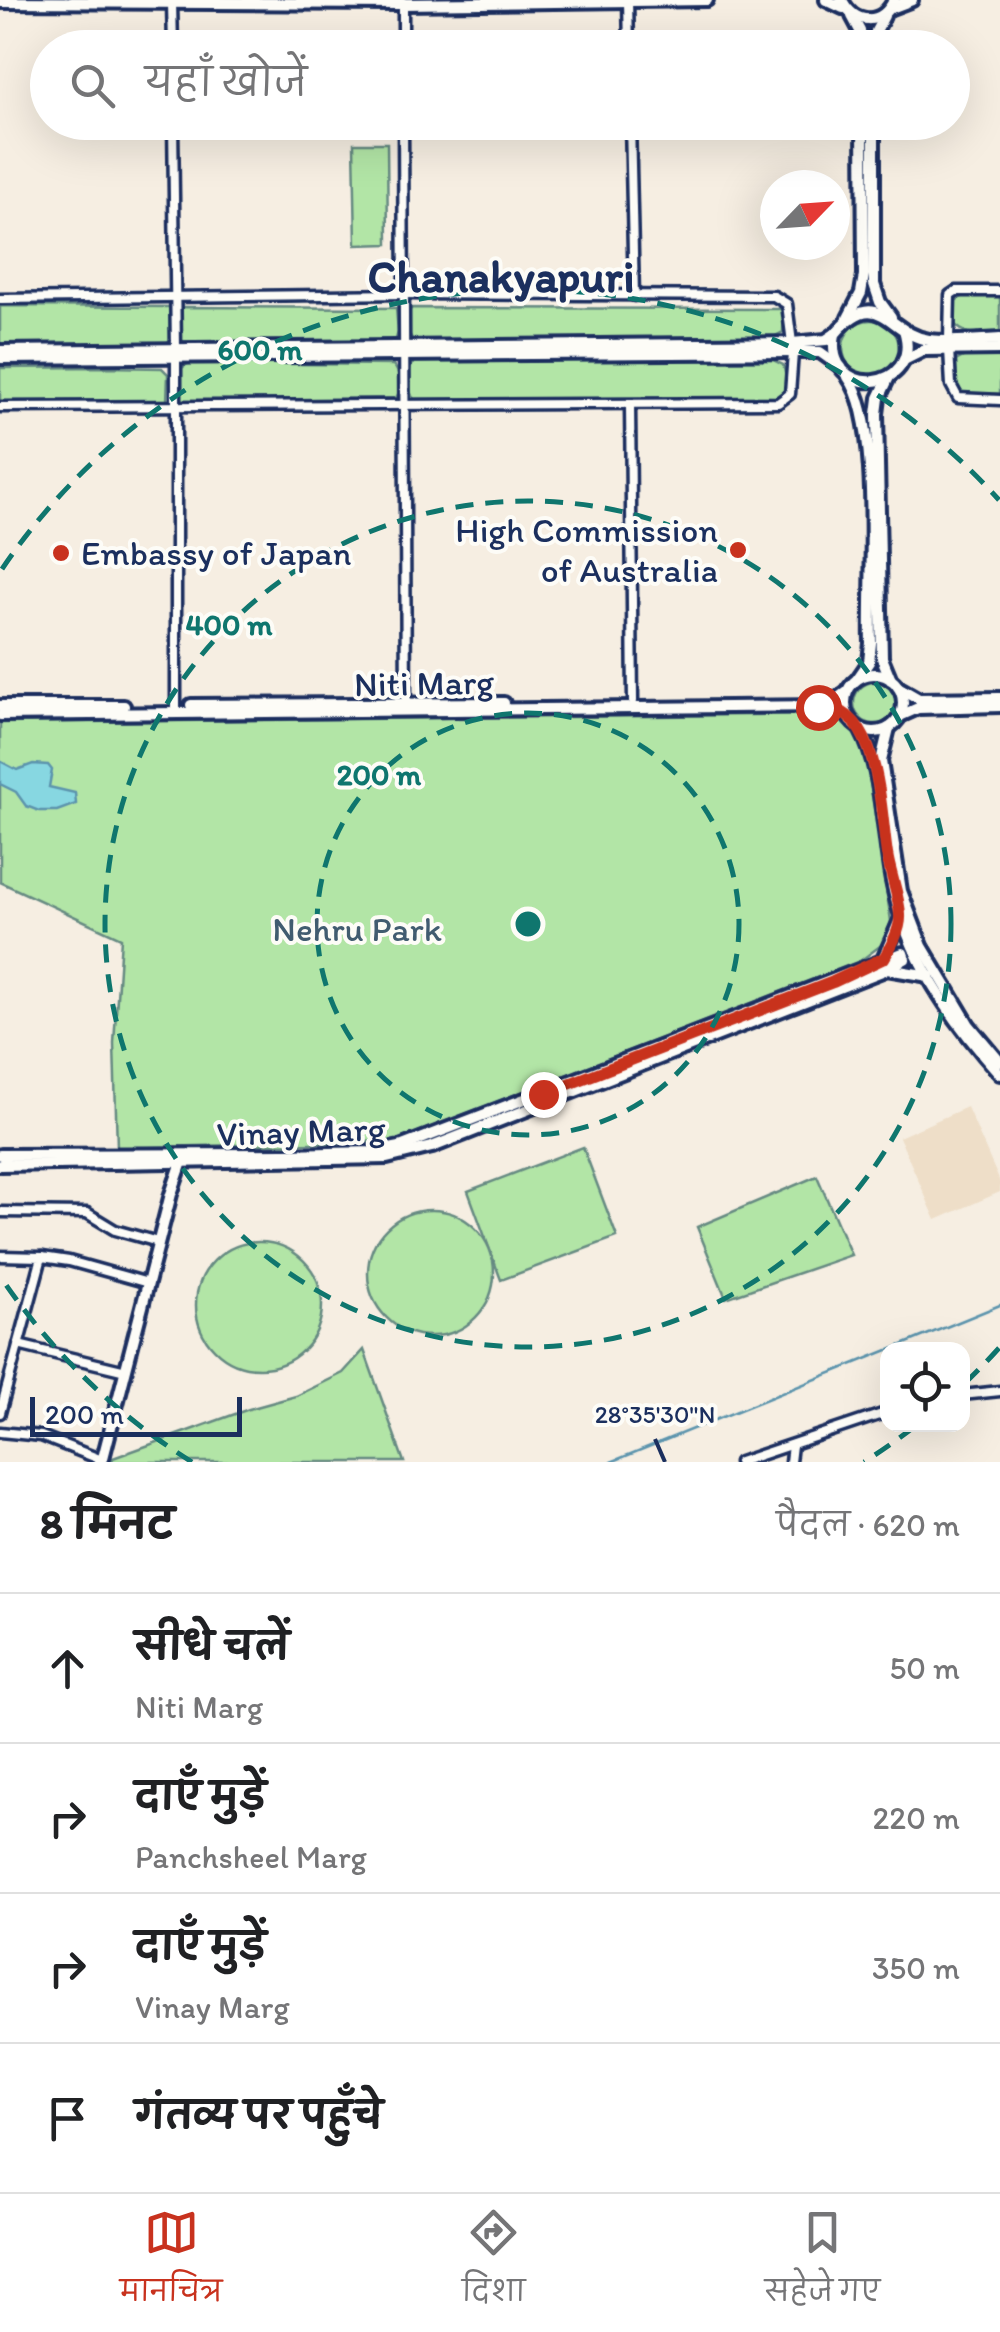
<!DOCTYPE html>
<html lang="hi">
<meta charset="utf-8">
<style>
:root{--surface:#fff;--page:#f6f6f6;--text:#202124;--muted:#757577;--line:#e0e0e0;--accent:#c8321e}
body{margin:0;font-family:Itim,"Playpen Sans Deva",sans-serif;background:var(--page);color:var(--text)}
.controls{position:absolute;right:30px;bottom:30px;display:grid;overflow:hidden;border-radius:20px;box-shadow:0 10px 40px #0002}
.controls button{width:90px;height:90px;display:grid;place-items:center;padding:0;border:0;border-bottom:2px solid var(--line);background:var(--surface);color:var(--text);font:50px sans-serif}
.compass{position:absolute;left:760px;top:170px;width:90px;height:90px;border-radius:50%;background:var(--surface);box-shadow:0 10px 40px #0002;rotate:65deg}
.scale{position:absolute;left:30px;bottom:25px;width:212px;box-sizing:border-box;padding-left:10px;border:5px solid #1b2f5e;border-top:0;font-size:28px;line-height:35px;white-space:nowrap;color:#1b2f5e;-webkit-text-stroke:8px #fdfcf7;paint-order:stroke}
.stop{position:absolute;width:30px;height:30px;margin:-22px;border:8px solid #c8321e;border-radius:50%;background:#fff}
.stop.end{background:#c8321e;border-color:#fff;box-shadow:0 2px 10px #0008}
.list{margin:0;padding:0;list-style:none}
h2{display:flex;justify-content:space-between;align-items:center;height:130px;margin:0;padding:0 40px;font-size:42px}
h2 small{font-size:32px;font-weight:400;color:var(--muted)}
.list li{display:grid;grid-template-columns:65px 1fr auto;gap:30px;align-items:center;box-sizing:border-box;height:150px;padding:0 40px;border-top:2px solid var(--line)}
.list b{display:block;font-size:38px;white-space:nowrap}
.list p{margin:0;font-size:32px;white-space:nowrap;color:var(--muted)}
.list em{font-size:32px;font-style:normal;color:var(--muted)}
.icon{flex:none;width:55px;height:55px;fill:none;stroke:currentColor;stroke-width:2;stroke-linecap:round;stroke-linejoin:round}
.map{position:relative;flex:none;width:1000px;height:1462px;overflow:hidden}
.search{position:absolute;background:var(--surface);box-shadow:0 10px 40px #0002;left:30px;right:30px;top:30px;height:110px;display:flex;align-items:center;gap:25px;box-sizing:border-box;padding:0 35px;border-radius:55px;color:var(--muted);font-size:38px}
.sheet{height:730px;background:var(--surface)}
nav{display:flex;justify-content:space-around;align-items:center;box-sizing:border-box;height:140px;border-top:2px solid var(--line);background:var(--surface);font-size:28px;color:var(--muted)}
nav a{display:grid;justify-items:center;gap:5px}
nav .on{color:var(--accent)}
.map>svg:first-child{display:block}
</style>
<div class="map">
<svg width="1000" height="1462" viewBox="0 0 1000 1462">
<rect width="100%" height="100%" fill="#f6eee2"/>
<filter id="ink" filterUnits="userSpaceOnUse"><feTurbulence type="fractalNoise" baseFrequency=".01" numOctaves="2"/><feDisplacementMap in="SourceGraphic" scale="20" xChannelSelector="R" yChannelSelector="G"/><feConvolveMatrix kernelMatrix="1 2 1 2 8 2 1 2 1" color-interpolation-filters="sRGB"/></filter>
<g filter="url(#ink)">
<path fill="#eedec8" d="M967 1107 1000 1182V1192L936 1220 899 1137Z"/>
<g fill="#b2e5a6" stroke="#668a82" stroke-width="2.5">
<path d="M354 143H387L388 244 356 245Z"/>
<path d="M968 294H1000V333C982 334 965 338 953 322L955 301Z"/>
<path d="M0 306 171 307V339L163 346 0 347Z"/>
<path d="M181 307 396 308 398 332 395 342 188 345 180 339Z"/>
<path d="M412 308 784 309 783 332 771 338 414 342 408 332V312Z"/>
<circle cx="871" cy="348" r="28"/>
<path d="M1000 354V394H964L952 383 954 362 967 355Z"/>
<path d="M773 360 783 365C787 378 787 386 783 398L415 401C406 388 405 373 415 361Z"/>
<path d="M189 363 393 365C401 373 402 389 396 398L180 401 179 370Z"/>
<path d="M105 367 162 368 168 374 167 401 0 403V368Z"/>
<circle cx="875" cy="703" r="21"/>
<path d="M833 714 864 743 891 921 884 943 860 961 395 1141 117 1148 114 1043 121 938 0 882V723Z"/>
<path d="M583 1147 617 1237 501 1280 468 1191Z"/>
<path d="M817 1176 851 1255 726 1298 697 1227Z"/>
<circle cx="431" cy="1273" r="63"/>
<circle cx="259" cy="1305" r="63"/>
<path d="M364 1350 404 1462H112L113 1458 249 1409 296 1396 343 1373Z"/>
</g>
<path fill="#87d7e1" stroke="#5c94ad" stroke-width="2.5" d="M0 761 17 770 33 764 48 765 52 770 49 787 75 793 76 804 57 811H39L26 806 16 792 0 784Z"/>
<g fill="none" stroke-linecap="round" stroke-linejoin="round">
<g stroke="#5c94ad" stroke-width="2.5">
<path d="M890 1350 1000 1305"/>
<path d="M611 1462 888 1350"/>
</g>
<g stroke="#1b2f5e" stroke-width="15">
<g id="street">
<path d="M628 0 629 48"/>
<path d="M172 2 173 48"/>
<path d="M403 2V48"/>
<path d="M173 122 176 349"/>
<path d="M403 122 406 706"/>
<path d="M630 122 634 296"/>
<path d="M0 299 404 294 774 296 787 304 792 343"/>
<path d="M949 340 950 295 956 291H1000"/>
<path d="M949 349 951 385 958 398 1000 400"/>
<path d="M630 405 633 701"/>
<path d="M0 407 778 403 790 394 793 353"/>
<path d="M176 712V357"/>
<path d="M0 1212 87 1213 115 1230 158 1242"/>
<path d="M0 1256 42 1257 0 1413"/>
<path d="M42 1257 69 1261 148 1283"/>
<path d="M18 1345 126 1371"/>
<path d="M962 1395 1000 1391"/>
<path d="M0 1432 41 1436 102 1460"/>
<path d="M739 1462 888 1412"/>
<path d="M790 1462 792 1445"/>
</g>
</g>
<g stroke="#1b2f5e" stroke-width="18">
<g id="secondary">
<path d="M826 0 843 8"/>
<path d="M842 0C854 25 882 26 894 0"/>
<path d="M0 2 403 4 707 0"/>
<path d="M891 8 912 0"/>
<path d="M852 16 860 31 862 48"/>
<path d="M874 48 876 31 884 16"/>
<path d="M874 122V284L880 302 891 317"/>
<path d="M848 318 861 293 864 275 863 122"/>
<path d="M904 330C924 393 823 402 835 334 879 282 889 335 929 340 952 343 977 340 1000 339"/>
<path d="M0 351 792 343 826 340 835 334"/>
<path d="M0 358 801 352H820L841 367"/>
<path d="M904 360 924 350 1000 349"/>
<path d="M848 377C882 422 869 581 871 643L869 662 858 678"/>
<path d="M889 377 879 398 877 414 882 658 891 680"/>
<circle cx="874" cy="703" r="29"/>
<path d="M898 687 919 699 1000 698"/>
<path d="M816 700 837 699 846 692"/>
<path d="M191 705 504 703"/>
<path d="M0 706H124"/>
<path d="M0 715 826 706 840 709 846 715"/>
<path d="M900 716 918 708 1000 706"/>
<path d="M889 728 881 761 901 891 922 946 969 1025 1000 1062"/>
<path d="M861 731C883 771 883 835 892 881 906 955 951 1019 1000 1074"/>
<path d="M884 957 901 918"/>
<path d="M0 1155 285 1154 374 1152 400 1147 903 953 905 959 887 969"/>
<path d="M0 1165 387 1158 432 1147 887 969 929 976"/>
<path d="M102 1462 171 1194 183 1159"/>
</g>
</g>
<use href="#street" stroke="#fdfcf7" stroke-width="8"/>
<use href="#secondary" stroke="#fdfcf7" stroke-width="10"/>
</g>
</g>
<g fill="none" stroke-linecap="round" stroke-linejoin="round" filter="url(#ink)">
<path stroke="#c8321e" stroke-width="12" d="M543 1094 833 982 884 958C891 946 901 929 900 915 899 895 890 874 887 854 880 810 880 703 818 707"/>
</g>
<path fill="none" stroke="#1b2f5e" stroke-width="4" d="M655 1439 665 1462"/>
<g fill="none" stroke="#0f766e" stroke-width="5" stroke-dasharray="18 12">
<circle cx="528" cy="924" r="211"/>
<circle cx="528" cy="924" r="423"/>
<path d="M999 1348A634 634 0 0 1 964 1384M914 1427A634 634 0 0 1 864 1462M192 1462A634 634 0 0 1 2 1279M2 569A634 634 0 0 1 999 500"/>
</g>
<g fill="#c8321e" stroke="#fdfcf7" stroke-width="4">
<circle cx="738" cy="550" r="10"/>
<circle cx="61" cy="553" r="10"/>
</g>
<g text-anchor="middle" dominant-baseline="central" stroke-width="8" stroke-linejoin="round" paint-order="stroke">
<g font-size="35" fill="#1b2f5e" stroke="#fdfcf7" text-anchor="end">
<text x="718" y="530">High Commission<tspan x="718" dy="40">of Australia</tspan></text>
<text x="81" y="553" text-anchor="start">Embassy of Japan</text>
</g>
<g font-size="35" fill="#1b2f5e" stroke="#fdfcf7">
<text transform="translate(424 683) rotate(-1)">Niti Marg</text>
<text transform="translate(301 1131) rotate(-2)">Vinay Marg</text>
</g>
<g font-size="35" fill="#415c70" stroke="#fdfcf7">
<text x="357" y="929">Nehru Park</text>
</g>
<g font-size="45" font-weight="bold" fill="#1b2f5e" stroke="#fdfcf7">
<text x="501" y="276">Chanakyapuri</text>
</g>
</g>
<g font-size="25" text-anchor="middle" fill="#1b2f5e" stroke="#fdfcf7" stroke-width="8" stroke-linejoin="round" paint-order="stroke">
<text x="655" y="1423">28°35'30"N</text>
</g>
<circle cx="528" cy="924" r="15" fill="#0f766e" stroke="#fdfcf7" stroke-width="5"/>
<g font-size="30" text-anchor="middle" font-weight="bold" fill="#0f766e" stroke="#fdfcf7" stroke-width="8" stroke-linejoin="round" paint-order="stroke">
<text x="260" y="360">600 m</text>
<text x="229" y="635">400 m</text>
<text x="379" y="785">200 m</text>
</g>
</svg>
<div class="controls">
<button><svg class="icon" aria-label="locate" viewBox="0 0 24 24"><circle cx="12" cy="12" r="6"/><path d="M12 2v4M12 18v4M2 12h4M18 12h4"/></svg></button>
</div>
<svg class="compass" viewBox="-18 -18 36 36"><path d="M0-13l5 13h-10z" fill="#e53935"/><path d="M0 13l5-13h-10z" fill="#757577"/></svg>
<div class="scale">200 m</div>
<div class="stop" style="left:818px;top:707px"></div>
<div class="stop end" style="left:543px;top:1094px"></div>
<div class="search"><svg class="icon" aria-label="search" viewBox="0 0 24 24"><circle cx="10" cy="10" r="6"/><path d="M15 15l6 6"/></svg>यहाँ खोजें</div>
</div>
<section class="sheet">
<h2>8 मिनट<small>पैदल · 620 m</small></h2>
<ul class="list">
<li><svg class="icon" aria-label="ahead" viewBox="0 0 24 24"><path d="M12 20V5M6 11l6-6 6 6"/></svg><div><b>सीधे चलें</b><p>Niti Marg</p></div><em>50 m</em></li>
<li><svg class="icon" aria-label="right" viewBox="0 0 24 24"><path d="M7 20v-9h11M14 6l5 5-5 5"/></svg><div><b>दाएँ मुड़ें</b><p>Panchsheel Marg</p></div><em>220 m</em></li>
<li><svg class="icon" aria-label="right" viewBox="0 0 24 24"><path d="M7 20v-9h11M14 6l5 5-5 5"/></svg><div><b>दाएँ मुड़ें</b><p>Vinay Marg</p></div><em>350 m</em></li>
<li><svg class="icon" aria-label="arrive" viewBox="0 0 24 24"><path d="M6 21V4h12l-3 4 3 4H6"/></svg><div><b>गंतव्य पर पहुँचे</b></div></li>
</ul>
</section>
<nav>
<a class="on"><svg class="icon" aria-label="map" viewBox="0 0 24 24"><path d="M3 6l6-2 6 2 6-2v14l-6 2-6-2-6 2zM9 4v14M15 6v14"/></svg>मानचित्र</a>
<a><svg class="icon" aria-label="directions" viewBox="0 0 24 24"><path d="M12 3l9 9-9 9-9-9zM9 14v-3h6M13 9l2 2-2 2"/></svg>दिशा</a>
<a><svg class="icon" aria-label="saved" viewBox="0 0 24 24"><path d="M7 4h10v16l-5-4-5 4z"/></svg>सहेजे गए</a>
</nav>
